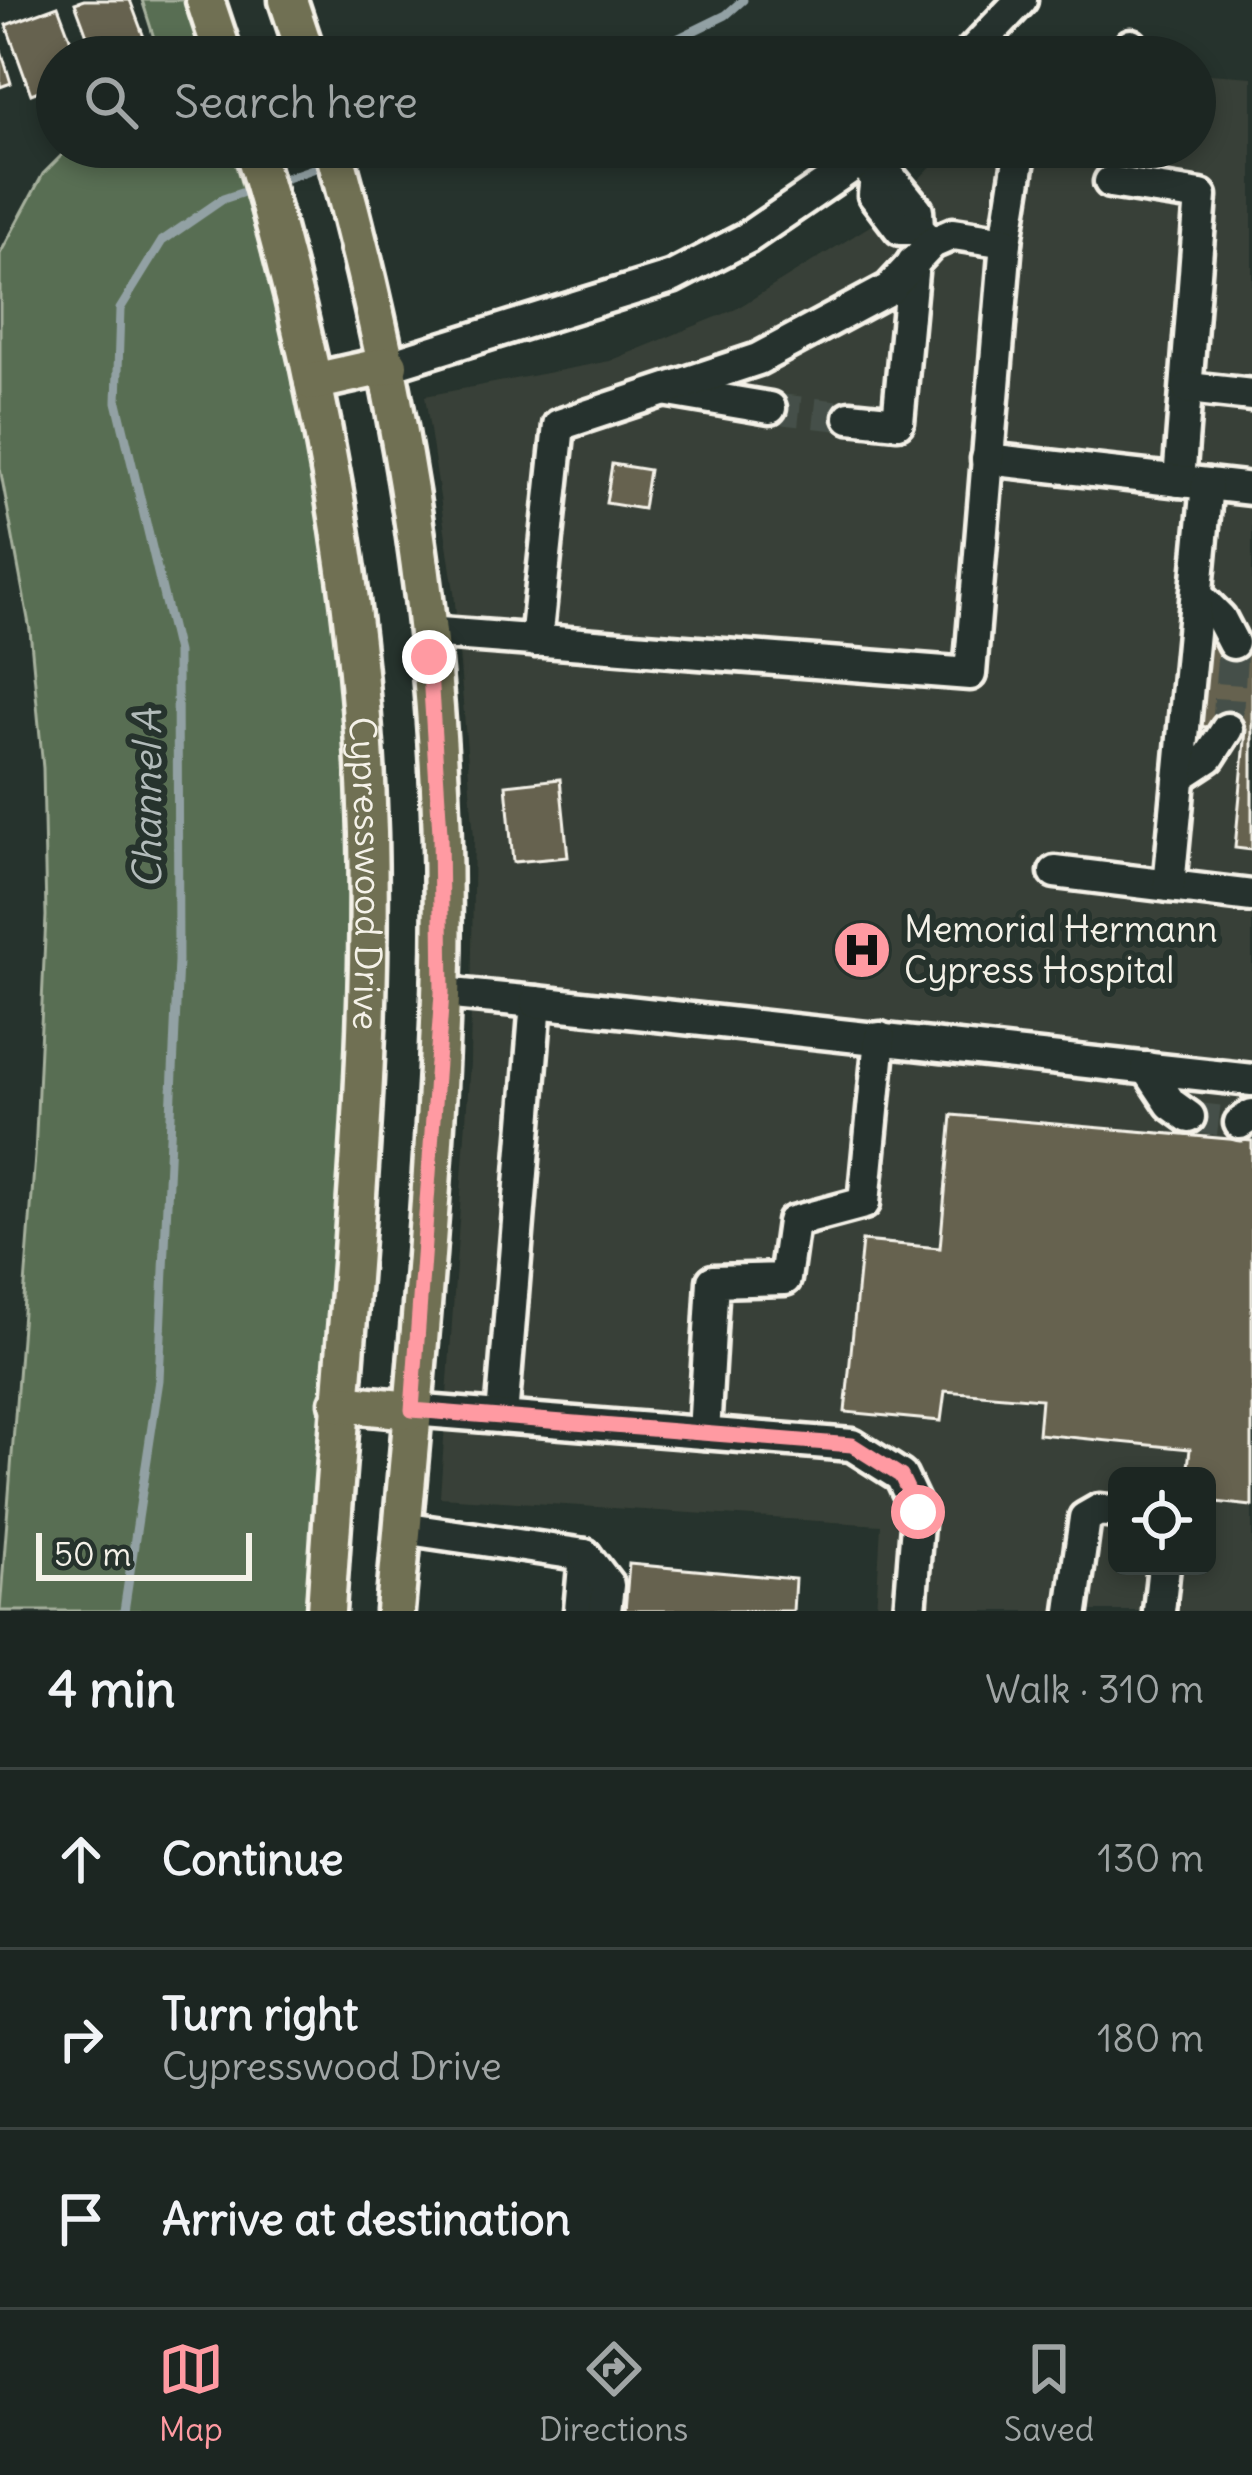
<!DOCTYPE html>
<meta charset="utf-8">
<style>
:root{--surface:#1c2622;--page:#29322f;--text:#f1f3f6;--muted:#a0a5a5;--line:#3a4340;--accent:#ff9aa2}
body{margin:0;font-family:Delius,sans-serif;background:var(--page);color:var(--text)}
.controls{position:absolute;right:36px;bottom:36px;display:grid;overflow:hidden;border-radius:18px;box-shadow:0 6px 18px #0003}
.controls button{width:108px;height:108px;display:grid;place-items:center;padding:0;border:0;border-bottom:3px solid var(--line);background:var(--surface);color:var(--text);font:60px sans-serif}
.scale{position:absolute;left:36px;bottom:30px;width:216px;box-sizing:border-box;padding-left:12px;border:6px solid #f4f1e8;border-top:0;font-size:33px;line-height:42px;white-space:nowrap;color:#f4f1e8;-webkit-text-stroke:9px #26332d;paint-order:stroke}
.stop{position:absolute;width:36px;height:36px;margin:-27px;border:9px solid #ff9aa2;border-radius:50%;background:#fff}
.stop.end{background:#ff9aa2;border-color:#fff;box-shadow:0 3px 12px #0008}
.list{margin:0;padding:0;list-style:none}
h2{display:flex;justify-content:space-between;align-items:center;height:156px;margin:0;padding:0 48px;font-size:51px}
h2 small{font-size:39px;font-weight:400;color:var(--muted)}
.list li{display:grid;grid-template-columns:78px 1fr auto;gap:36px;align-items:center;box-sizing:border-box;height:180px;padding:0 48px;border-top:3px solid var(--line)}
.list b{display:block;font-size:45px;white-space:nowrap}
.list p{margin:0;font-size:39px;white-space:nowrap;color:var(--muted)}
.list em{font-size:39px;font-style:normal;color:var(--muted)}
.icon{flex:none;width:66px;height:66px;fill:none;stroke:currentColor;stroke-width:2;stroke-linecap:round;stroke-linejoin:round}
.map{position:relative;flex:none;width:1252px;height:1611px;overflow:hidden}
.search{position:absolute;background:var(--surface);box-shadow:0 6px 18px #0003;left:36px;right:36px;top:36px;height:132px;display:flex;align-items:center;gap:30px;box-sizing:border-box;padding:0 42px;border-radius:66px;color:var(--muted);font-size:45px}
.sheet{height:696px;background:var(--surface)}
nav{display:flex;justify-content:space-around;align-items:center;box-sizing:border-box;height:168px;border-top:3px solid var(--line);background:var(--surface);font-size:33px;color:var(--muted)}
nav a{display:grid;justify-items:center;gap:6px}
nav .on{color:var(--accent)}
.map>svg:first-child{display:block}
</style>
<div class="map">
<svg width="1252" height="1611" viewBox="0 0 1252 1611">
<rect width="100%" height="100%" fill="#26332d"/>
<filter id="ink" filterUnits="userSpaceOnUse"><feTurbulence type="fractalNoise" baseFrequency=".00833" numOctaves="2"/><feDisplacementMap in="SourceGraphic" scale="24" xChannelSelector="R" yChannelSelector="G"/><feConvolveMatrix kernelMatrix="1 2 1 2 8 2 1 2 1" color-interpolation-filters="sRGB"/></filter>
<g filter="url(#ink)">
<path fill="#394137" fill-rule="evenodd" d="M1195 73 1252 77V1611H876L881 1525 440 1497 470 1063 474 837 454 591 425 396 610 361 736 309 878 221 950 147H1195ZM1117 1476H1207V1566H1117Z"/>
<g fill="#586e52" stroke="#a6b09d" stroke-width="3">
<path d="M142 0H184L202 57H160Z"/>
<path d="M70 147H230C281 308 320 474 339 642 375 954 329 1298 305 1611H0L35 1156 46 916 43 768 30 630 0 468V254L43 174Z"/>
</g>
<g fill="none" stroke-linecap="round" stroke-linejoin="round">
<g stroke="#92a1a4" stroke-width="9">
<path d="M640 57 726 15 743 0"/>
<path d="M346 158 379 147"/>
<path d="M272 183 330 163"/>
<path d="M124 1611 159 1380 178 961 177 652 117 402 120 309 162 241 223 199 256 188"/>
</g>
</g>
<g fill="#66624f" stroke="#f4f1e8" stroke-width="3">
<path d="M84 0H130L145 40 95 57 75 3Z"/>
<path d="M58 6 77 57H57V84L31 94 6 25Z"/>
<path d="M0 47 11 83 0 87Z"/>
<path d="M612 464 649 470 643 509 606 503Z"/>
<path d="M1203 640 1252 645V850L1235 848 1246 730 1195 726Z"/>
<path d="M560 779 568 857 513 862 506 785Z"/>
<path d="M952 1115 1252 1141V1506L1207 1501V1476H1187L1190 1449 1038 1434 1041 1399 945 1391 941 1421 845 1412 862 1241 940 1248Z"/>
<path d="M629 1564 795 1579 793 1611H625Z"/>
</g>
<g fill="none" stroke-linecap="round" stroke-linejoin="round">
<g stroke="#455049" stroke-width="30" stroke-dasharray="30 15" stroke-linecap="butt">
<path d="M770 408 850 417"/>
<path d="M1227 729 1233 643"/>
<path d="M1189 1117 1240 1123"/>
</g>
<g stroke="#f4f1e8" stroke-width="39">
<g id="minor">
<path d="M967 57 1021 0"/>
<path d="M1128 57 1131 45"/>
<path d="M861 162 876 177 889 176 917 210 918 229 932 243"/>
<path d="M876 177 874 195 900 229H918"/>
<path d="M1110 182 1201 196 1179 481"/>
<path d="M1006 242 1020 153 1026 147"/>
<path d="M389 365 672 277 747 238 880 147"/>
<path d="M1188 388 1252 395"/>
<path d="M669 391 770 408"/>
<path d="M850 417 898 422 913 262"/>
<path d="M987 459 1252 489"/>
<path d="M1197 595 1220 618 1233 643"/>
<path d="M427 632 970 674 1006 242 953 234 932 243 889 289 758 359 559 425 536 641"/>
<path d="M1180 776 1209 757 1227 729"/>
<path d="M1055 872 1252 896"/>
<path d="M1169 886 1207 484"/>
<path d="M442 993 536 1002 502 1417"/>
<path d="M536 1002 1252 1080"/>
<path d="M1147 1068 1171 1104 1189 1117"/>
<path d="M1240 1123 1252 1115"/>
<path d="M412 1410 852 1445 901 1476 918 1512 910 1611"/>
<path d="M704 1433 713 1281 785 1279 793 1222 864 1203 880 1038"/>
<path d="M402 1528 585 1555 580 1611"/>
<path d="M585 1555 608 1585 605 1611"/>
<path d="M1072 1611 1085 1518 1099 1510 1117 1512"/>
<path d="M1159 1611 1164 1566"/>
</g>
</g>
<g stroke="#f4f1e8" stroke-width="45">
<g id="major">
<path d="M205 0 224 57"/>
<path d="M288 0 307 57"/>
<path id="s1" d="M253 147C319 367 362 603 368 833 374 1092 342 1353 326 1611"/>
<path d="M333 147C410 422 452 711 441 997 434 1202 413 1407 395 1611"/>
<path d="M313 382 389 365"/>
<path d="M339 1403 412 1410"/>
</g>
</g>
<use href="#minor" stroke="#26332d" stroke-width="30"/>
<use href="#major" stroke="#706f52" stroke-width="36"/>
</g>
</g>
<g fill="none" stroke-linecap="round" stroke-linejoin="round" filter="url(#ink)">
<path stroke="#ff9aa2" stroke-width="15" d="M429 657 440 833 442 993 412 1410 852 1445 901 1476 918 1512"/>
</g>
<defs>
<g id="hospital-disc" transform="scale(3)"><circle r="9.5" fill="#ff9aa2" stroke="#26332d"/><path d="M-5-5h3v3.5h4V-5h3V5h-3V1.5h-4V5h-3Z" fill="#111"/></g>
</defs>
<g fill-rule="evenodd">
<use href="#hospital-disc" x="862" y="950"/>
</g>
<g text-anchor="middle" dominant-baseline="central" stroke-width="12" stroke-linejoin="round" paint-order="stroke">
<g font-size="36" fill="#f4f1e8" stroke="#26332d">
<text stroke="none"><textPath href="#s1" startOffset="738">Cypresswood Drive</textPath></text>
</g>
<g font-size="36" fill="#f4f1e8" stroke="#26332d" text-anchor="start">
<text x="904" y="929">Memorial Hermann<tspan x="904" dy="41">Cypress Hospital</tspan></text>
</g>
<g font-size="39" font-style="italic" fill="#b2bbba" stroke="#26332d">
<text transform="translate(147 799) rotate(-90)">Channel A</text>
</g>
</g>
</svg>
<div class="controls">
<button><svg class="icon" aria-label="locate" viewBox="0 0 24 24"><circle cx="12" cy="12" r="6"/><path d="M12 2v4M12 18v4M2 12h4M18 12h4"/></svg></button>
</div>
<div class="scale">50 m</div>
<div class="stop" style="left:918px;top:1512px"></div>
<div class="stop end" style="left:429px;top:657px"></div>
<div class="search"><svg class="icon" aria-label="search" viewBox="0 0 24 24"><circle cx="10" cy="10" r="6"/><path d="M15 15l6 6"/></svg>Search here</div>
</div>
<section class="sheet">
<h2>4 min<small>Walk · 310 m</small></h2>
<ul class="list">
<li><svg class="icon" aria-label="ahead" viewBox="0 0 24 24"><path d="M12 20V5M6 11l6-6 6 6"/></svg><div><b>Continue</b></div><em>130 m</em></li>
<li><svg class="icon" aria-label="right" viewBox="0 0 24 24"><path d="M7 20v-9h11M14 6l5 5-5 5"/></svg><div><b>Turn right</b><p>Cypresswood Drive</p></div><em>180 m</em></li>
<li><svg class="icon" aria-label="arrive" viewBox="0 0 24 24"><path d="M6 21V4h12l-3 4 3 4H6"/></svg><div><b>Arrive at destination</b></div></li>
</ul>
</section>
<nav>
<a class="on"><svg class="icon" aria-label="map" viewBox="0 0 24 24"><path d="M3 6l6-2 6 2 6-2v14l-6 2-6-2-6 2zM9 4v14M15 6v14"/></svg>Map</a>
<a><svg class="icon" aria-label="directions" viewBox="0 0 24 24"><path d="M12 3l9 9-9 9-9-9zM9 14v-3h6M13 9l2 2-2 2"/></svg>Directions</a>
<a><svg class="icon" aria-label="saved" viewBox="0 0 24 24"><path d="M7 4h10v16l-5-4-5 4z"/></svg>Saved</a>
</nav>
